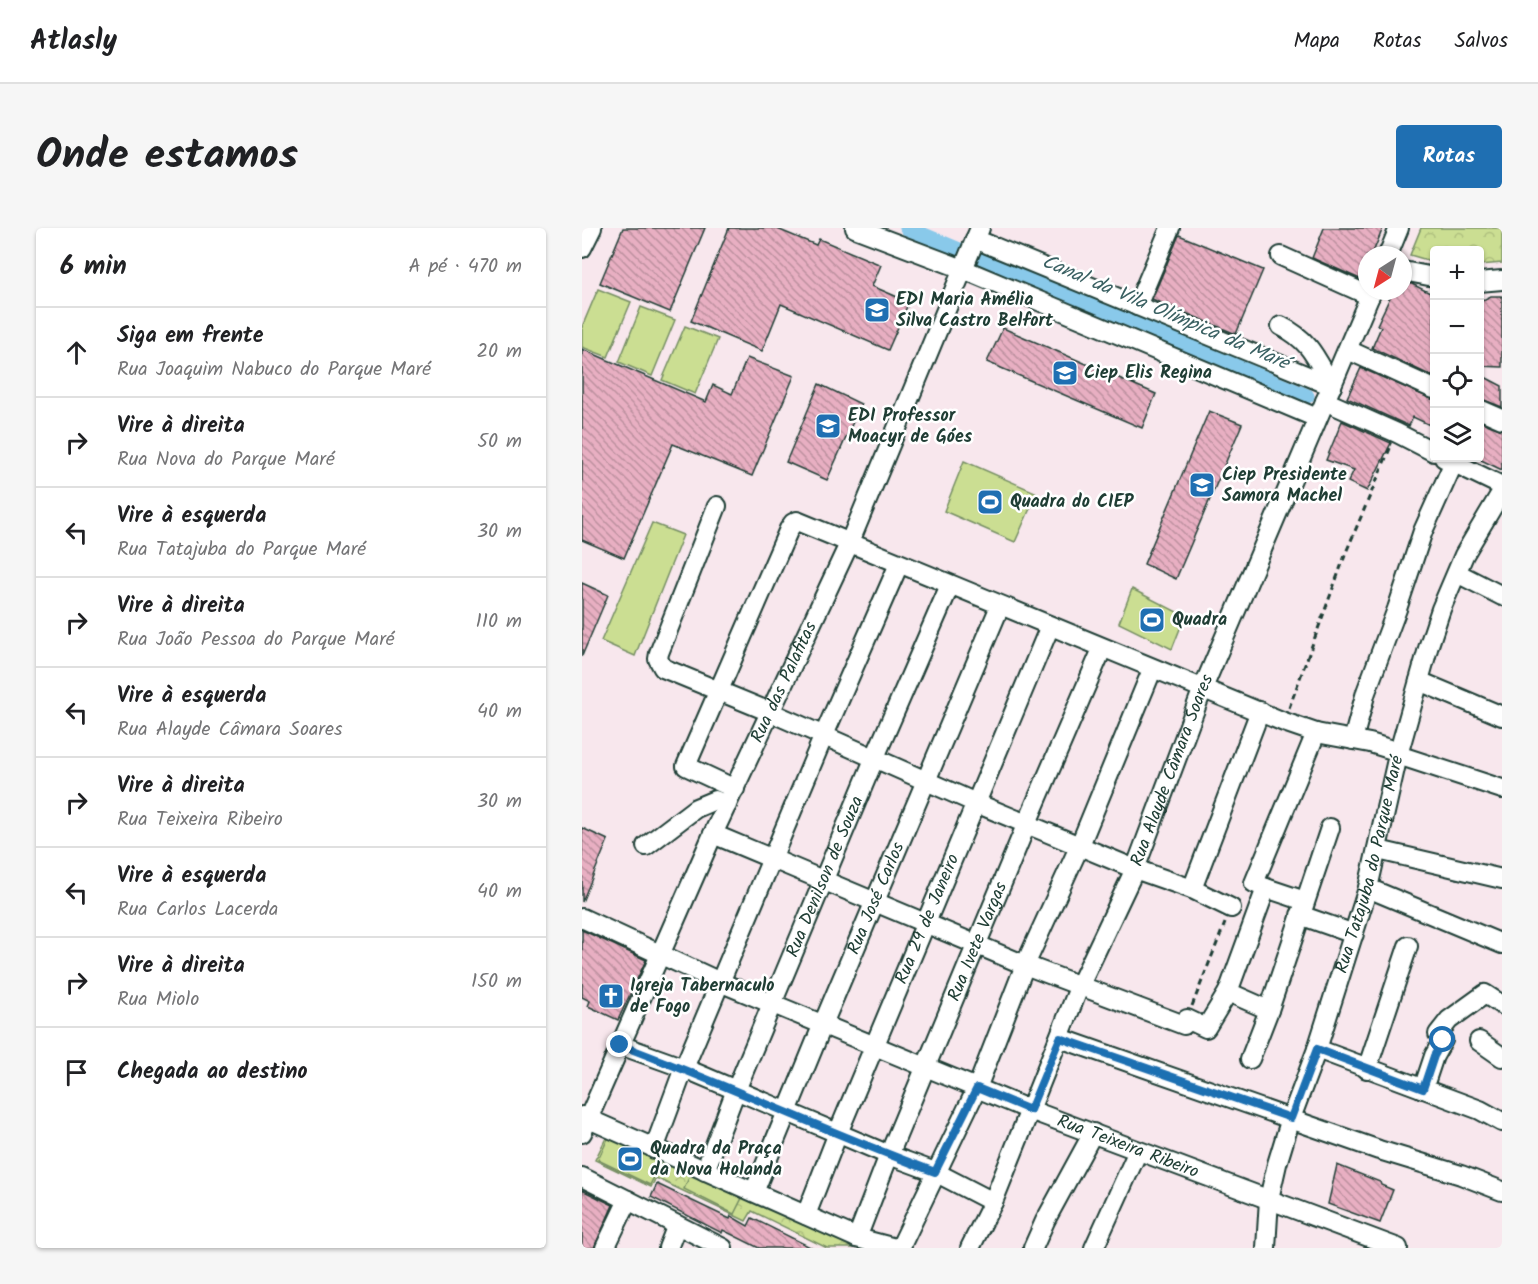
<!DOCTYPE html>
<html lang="pt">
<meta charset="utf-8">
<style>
:root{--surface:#fff;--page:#f6f6f6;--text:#202124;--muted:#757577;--line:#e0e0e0;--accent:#1f6fb2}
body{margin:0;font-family:Kalam,sans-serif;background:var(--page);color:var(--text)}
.controls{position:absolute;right:18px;top:18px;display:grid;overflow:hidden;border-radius:6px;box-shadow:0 2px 4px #0004}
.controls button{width:54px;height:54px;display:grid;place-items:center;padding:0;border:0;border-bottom:2px solid var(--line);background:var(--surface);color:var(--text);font:30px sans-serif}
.compass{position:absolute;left:776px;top:18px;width:54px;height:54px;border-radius:50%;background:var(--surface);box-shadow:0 2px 4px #0004;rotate:216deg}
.stop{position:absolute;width:18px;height:18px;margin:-14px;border:4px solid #1f6fb2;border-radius:50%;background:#fff}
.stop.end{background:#1f6fb2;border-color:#fff;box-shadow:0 2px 6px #0008}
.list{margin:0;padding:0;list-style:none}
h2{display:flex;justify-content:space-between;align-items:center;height:78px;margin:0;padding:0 24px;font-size:26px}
h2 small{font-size:20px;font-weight:400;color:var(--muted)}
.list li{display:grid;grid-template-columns:39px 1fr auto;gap:18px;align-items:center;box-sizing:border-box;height:90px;padding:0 24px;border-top:2px solid var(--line)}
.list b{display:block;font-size:22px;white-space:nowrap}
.list p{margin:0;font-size:20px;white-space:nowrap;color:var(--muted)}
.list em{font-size:20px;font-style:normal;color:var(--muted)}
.icon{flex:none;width:33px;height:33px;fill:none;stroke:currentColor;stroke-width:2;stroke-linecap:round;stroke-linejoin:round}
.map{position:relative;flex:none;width:920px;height:1020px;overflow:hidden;border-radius:6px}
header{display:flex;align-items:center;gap:36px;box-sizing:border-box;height:84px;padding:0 30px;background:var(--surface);border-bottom:2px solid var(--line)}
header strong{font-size:28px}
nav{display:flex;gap:33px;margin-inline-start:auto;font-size:21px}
.intro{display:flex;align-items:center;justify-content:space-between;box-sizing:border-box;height:144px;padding:0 36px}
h1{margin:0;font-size:42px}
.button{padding:15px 27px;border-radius:6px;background:var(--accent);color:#fff;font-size:21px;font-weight:700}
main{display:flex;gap:36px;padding:0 36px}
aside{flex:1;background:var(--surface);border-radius:6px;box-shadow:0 2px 4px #0004}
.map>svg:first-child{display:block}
</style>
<header>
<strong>Atlasly</strong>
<nav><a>Mapa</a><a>Rotas</a><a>Salvos</a></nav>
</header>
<div class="intro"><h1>Onde estamos</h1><a class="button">Rotas</a></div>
<main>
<aside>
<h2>6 min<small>A pé · 470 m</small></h2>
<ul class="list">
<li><svg class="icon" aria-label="ahead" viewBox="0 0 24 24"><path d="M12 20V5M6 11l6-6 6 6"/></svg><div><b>Siga em frente</b><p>Rua Joaquim Nabuco do Parque Maré</p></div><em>20 m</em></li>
<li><svg class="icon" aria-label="right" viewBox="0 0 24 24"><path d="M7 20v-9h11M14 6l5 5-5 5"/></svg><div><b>Vire à direita</b><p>Rua Nova do Parque Maré</p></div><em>50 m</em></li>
<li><svg class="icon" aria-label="left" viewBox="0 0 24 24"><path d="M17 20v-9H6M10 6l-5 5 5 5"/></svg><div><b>Vire à esquerda</b><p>Rua Tatajuba do Parque Maré</p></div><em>30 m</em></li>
<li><svg class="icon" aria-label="right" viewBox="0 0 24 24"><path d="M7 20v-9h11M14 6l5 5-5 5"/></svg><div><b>Vire à direita</b><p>Rua João Pessoa do Parque Maré</p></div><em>110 m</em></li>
<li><svg class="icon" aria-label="left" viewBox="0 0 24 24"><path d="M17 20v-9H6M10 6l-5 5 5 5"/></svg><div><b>Vire à esquerda</b><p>Rua Alayde Câmara Soares</p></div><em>40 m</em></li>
<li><svg class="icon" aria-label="right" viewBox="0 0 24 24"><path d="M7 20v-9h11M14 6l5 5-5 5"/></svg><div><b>Vire à direita</b><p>Rua Teixeira Ribeiro</p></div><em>30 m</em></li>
<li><svg class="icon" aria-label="left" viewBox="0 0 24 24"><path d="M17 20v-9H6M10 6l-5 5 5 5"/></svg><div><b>Vire à esquerda</b><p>Rua Carlos Lacerda</p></div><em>40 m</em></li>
<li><svg class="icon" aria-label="right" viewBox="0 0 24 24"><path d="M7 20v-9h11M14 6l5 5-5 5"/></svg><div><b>Vire à direita</b><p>Rua Miolo</p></div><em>150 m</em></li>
<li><svg class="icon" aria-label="arrive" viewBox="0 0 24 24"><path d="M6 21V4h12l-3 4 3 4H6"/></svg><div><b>Chegada ao destino</b></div></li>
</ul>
</aside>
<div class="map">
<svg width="920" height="1020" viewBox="0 0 920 1020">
<defs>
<pattern id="forest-crowns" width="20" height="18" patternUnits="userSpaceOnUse" patternTransform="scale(1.5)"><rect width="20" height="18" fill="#cbde92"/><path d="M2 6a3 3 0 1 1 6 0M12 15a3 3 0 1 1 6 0" fill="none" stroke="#aebf7e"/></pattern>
<pattern id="building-back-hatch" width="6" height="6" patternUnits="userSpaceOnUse" patternTransform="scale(1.5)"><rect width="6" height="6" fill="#e8afc2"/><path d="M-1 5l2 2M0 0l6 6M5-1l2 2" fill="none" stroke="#bb909e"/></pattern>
</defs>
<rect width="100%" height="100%" fill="#f8e7ed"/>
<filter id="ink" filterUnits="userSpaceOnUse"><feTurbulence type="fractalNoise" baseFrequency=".0167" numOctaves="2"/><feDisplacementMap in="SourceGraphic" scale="12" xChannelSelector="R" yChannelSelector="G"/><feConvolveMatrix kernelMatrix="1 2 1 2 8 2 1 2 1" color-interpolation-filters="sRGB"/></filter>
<g filter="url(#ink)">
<g fill="url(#forest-crowns)" stroke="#758e63" stroke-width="1.5">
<path d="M839 0H920V35L898 37 897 22H852V34L828 27Z"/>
<path d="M27 904 290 1020H245L170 983 164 993 74 950 69 959 13 932Z"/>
</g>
<g fill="#cbde92" stroke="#758e63" stroke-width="1.5">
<path d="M16 61 49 74 26 129 0 119V99Z"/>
<path d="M59 79 93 92 70 148 37 134Z"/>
<path d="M103 98 136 111 113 166 80 152Z"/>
<path d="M382 233 455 265 433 314 362 283Z"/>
<path d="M70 295 101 307 53 428 19 413Z"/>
<path d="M550 361 603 388 590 421 537 395Z"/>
<path d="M28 906 81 930 68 957 16 932Z"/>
<path d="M109 945 160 970 152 986 102 961Z"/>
</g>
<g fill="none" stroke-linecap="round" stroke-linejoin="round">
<path stroke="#89c9ea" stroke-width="15" d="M325 0 725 168"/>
</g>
<g fill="url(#building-back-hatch)" stroke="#1f3d34" stroke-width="1.5">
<path d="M41 0H123L88 84 18 55Z"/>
<path d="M147 0H193L234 17 237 11 299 37 290 58 327 74 306 122 199 76 180 123 109 93Z"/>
<path d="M742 0H801L790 27H785V32L778 51 730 30Z"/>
<path d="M597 7 681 42 654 106 570 71Z"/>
<path d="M821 54 830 56 852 67V149L790 120 799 99 795 97 811 63H821Z"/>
<path d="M909 68H920V139L897 138V72L903 71Z"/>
<path d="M421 100 574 166 560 200 405 134Z"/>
<path d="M0 121 124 174 131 157 150 166 165 130 212 148 170 248 91 216 42 330 0 312Z"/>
<path d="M779 140 852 172V199L831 189 827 198 765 170Z"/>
<path d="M897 146 920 158V179L897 170Z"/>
<path d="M237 156 279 176 245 252 204 234Z"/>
<path d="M627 183 660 196 594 351 562 336Z"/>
<path d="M760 193 809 215 785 263 766 254 772 242 744 232Z"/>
<path d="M897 193 920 202V242L897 231Z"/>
<path d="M0 355 26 367 0 428Z"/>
<path d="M0 600 26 612 0 674Z"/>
<path d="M0 702 64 732 36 792 6 778 8 773 0 769Z"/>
<path d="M755 937 798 954 799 957 811 962 798 995 746 976Z"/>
<path d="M75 956 148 991 149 988 166 998 170 990 230 1020H177L141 1002 140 1005 69 969Z"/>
<path d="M0 962 31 977 12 1020H0Z"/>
</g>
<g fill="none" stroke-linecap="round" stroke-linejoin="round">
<g stroke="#1f3d34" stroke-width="22">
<g id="minor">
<path d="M273 0 381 41 735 190"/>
<path d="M393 11 750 158"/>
<path d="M0 20 10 0"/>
<path d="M806 27 817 0"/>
<path d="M699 28 788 68"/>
<path d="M821 43 852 49"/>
<path d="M897 54 920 52"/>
<path d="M555 78 588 0"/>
<path d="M699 98C729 113 734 131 750 158"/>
<path d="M766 122 852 161"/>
<path d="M743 173 815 205 852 224"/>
<path d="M897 181 920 191"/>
<path d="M862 230 920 258"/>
<path d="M135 278 77 425 76 431 81 440 188 484 394 575 553 641 610 661 649 680"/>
<path d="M875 345 920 368"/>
<path d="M837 453 920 488"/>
<path d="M771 512 784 464 815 381 841 303 872 234"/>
<path d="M816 527 920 561"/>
<path d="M153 561 104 538 207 301 211 295 215 293 702 494 734 505 788 515 817 524"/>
<path d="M131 606 443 737 602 797"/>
<path d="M64 618 114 580 133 572 145 577"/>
<path d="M796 622 920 651"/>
<path d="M684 660 723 673"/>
<path d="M786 660 920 716"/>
<path d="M610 661 678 483"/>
<path d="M718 687 772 706"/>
<path id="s1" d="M0 690 140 755 448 882 816 1020"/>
<path d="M646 764 687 782"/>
<path d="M605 791 624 800 646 764 684 660 672 655 734 505"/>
<path d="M478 810 797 922 879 947 920 963"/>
<path d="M897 813 920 829"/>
<path d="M38 817 102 840 307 927 353 944 411 974"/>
<path d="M735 821 898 882 920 894"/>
<path d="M668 831 687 782 748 600"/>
<path d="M785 841 826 718"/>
<path d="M841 861 852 828 861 812 856 806 867 792 903 766 920 777"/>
<path d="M0 888 275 1010 313 1020"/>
<path id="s2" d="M0 905 131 606 267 316 398 0"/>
<path d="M72 921 102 840 242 507 317 336"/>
<path id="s3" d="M123 943 154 862 293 529 368 357"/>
<path d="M0 949 141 1020"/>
<path id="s4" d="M172 964 241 796 418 378"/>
<path id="s5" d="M224 987 256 905 468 398"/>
<path id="s6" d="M275 1010 307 927 445 595 520 421"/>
<path d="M23 1020 46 972"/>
<path d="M86 1020 95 997"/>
<path d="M318 1020 395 860 443 737 498 617 570 442"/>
<path id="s7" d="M388 1020 411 974 498 757 553 641 621 460 790 63"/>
<path d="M451 1020 463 993 511 905"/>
<path d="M512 1020 556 923"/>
<path id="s8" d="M684 1020 687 971 695 936 709 890 735 821 786 660 816 527 847 417 859 381 882 327 920 263"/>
</g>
</g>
<g stroke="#1f3d34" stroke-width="3" stroke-dasharray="6 4.5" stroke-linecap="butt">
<path d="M707 480 765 322 809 218"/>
<path d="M610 778 643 695"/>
</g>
<use href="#minor" stroke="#fff" stroke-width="18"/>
</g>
</g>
<g fill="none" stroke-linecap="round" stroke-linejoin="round" filter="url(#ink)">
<path stroke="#1f6fb2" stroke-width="8" d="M38 817C144 856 247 905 353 944L395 860 448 882 478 810 709 890 735 821 841 861 852 828 861 812"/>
</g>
<defs>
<g id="school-square" transform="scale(1.35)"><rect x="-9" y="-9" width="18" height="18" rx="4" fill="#1f6fb2" stroke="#fff"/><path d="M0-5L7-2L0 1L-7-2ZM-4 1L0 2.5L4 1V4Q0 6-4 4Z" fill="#fff"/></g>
<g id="stadium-square" transform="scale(1.35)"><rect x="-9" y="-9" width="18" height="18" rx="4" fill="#1f6fb2" stroke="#fff"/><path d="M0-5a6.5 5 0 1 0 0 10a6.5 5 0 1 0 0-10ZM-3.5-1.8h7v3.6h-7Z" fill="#fff"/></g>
<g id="church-square" transform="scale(1.35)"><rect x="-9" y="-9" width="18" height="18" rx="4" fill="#1f6fb2" stroke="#fff"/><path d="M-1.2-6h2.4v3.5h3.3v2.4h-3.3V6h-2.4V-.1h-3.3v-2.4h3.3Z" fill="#fff"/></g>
</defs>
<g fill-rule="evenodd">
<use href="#school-square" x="295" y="82"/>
<use href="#school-square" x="483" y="145"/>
<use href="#school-square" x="246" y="198"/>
<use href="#school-square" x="620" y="257"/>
<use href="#stadium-square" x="408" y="274"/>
<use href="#stadium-square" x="570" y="392"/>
<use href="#church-square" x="29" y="768"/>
<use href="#stadium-square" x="48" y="931"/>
</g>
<g text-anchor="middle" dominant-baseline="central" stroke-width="5" stroke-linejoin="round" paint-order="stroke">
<g font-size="18" font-weight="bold" fill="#1f3d34" stroke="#fff" text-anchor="start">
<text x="314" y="72">EDI Maria Amélia<tspan x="314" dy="21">Silva Castro Belfort</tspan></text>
<text x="502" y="145">Ciep Elis Regina</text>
<text x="266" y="188">EDI Professor<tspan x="266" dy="21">Moacyr de Góes</tspan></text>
<text x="640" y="247">Ciep Presidente<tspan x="640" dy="21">Samora Machel</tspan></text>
<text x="428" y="274">Quadra do CIEP</text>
<text x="590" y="392">Quadra</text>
<text x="48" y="758">Igreja Tabernaculo<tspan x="48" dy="21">de Fogo</tspan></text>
<text x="68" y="921">Quadra da Praça<tspan x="68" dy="21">da Nova Holanda</tspan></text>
</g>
<g font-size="18" fill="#1f3d34" stroke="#fff">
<text stroke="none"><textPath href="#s2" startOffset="494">Rua das Palafitas</textPath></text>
<text stroke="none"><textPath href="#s7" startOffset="519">Rua Alayde Câmara Soares</textPath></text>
<text stroke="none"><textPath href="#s8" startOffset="399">Rua Tatajuba do Parque Maré</textPath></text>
<text stroke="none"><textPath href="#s3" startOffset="318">Rua Denilson de Souza</textPath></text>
<text stroke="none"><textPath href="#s4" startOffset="318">Rua José Carlos</textPath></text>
<text stroke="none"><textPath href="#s5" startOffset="320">Rua 29 de Janeiro</textPath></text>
<text stroke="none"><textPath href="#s6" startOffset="320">Rua Ivete Vargas</textPath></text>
<text stroke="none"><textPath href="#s1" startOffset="592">Rua Teixeira Ribeiro</textPath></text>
</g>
<g font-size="20" font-style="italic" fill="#3a6062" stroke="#fff">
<text transform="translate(583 85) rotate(23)">Canal da Vila Olímpica da Maré</text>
</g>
</g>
</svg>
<div class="controls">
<button>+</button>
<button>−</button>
<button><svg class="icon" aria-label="locate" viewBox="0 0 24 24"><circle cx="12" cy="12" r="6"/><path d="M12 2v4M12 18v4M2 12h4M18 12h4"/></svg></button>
<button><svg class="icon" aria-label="layers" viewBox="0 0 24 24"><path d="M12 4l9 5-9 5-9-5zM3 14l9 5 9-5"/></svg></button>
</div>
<svg class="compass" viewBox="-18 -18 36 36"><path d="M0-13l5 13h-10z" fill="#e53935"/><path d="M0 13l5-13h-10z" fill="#757577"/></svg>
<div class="stop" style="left:861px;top:812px"></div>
<div class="stop end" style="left:38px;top:817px"></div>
</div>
</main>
